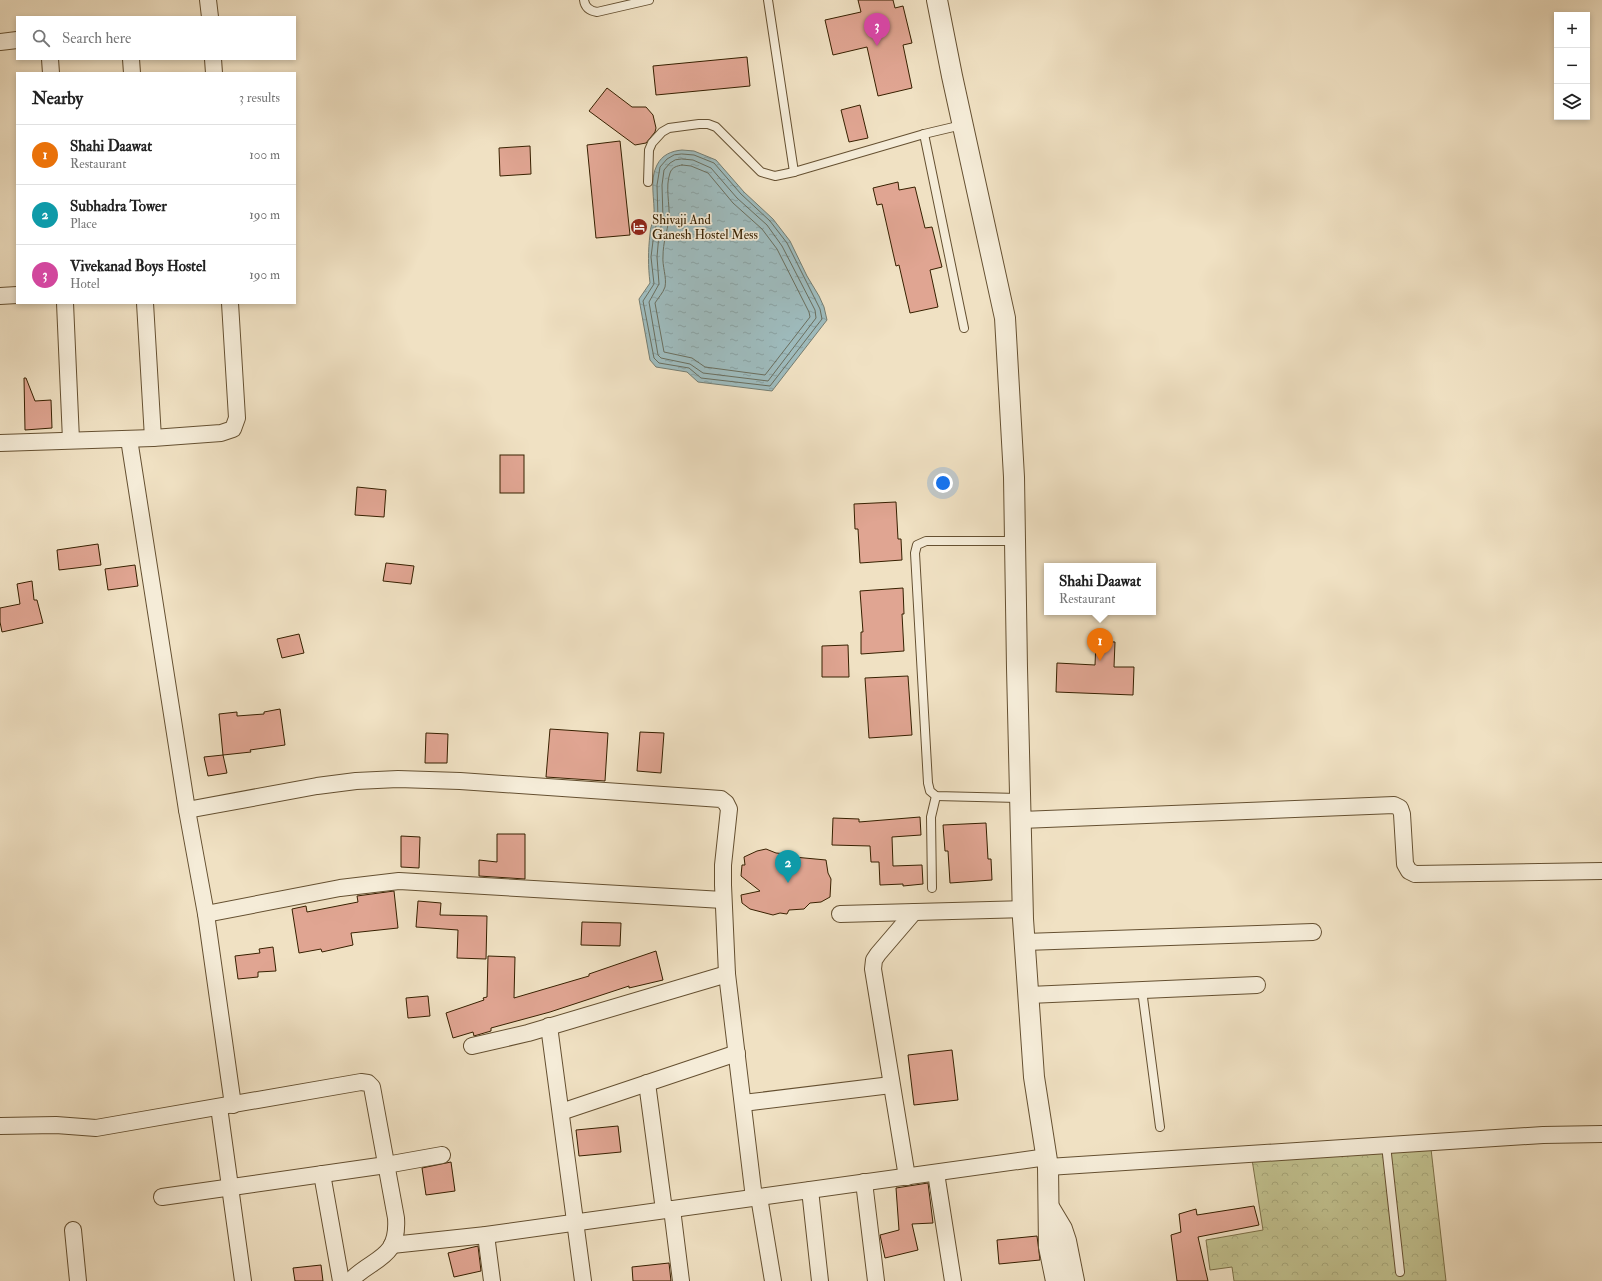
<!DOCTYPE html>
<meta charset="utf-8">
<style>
:root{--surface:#fff;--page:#f6f6f6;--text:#222;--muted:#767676;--line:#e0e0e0;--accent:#8f2418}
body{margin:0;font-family:"IM FELL Double Pica",serif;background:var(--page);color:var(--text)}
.controls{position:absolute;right:12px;top:12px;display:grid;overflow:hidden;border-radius:0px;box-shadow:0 2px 6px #0003}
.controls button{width:36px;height:36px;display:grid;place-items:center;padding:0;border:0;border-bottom:1px solid var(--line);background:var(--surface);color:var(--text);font:20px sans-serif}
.you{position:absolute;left:943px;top:483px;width:14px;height:14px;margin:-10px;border:3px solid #fff;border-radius:50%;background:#1a73e8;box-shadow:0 0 0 6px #1a73e833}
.badge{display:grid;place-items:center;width:26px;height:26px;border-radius:50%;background:var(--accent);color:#fff;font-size:13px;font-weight:700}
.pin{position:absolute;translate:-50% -33px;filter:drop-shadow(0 1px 2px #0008)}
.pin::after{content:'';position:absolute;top:21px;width:14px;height:12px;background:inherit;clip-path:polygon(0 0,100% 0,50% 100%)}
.popup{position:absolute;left:1044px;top:563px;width:112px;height:52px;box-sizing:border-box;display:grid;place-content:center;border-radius:0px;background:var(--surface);filter:drop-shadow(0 1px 3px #0005);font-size:13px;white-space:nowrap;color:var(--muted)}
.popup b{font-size:15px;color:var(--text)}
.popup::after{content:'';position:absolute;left:50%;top:100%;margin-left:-8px;border:8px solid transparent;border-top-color:var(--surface)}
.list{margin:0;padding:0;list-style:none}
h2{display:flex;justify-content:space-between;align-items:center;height:52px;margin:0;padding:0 16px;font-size:17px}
h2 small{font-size:13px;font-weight:400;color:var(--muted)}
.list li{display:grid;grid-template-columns:26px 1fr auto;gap:12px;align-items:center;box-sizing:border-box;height:60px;padding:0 16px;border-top:1px solid var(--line)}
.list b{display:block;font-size:15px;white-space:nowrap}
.list p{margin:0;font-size:13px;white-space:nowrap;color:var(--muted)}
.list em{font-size:13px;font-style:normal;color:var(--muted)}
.icon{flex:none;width:22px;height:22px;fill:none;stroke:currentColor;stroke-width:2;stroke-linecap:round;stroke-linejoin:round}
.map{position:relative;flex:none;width:1602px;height:1281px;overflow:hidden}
.search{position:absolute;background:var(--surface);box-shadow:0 2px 6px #0003;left:16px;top:16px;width:280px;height:44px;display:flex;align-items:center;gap:10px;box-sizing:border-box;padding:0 14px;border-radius:0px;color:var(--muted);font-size:15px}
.panel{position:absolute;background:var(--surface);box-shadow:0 2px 6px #0003;left:16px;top:72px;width:280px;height:232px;border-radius:0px}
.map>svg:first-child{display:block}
</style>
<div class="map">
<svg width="1602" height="1281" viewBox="0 0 1602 1281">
<defs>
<pattern id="park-crowns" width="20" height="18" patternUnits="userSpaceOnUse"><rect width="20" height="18" fill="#c1c18f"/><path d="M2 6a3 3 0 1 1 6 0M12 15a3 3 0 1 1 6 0" fill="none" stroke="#a6a67a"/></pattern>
<pattern id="water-ripples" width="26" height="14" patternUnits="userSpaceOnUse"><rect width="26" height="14" fill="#9ebbbd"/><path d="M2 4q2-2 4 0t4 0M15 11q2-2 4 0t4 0" fill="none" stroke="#89a0a1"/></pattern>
</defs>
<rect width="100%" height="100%" fill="#f0e1c3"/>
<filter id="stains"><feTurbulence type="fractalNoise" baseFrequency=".005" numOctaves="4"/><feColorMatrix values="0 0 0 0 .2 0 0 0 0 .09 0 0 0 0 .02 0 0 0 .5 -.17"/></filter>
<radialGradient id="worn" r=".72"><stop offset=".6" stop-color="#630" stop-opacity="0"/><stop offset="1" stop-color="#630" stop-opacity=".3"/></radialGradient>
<path fill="url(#park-crowns)" stroke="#7c7048" d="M1430 1140 1446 1281H1234L1232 1267 1210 1270 1206 1240 1263 1230 1251 1153Z"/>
<path fill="url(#water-ripples)" stroke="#757d71" d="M682 150 694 151 716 160 744 192 773 219 790 241 807 276 819 296 824 307 827 320 772 391 698 382 687 372 656 367 650 360 639 299 650 283C648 266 648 251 650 234 650 228 653 222 654 216 655 200 649 180 657 165 662 155 671 151 682 150Z"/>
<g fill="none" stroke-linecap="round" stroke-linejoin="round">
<g stroke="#6a6e5e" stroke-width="1">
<path d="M682 154 694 155 714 163 741 194 770 221 787 243 820 309 822 319 770 386 701 378 689 368 659 363 654 358 643 301 654 284 651 257 654 233 658 219 657 185 660 167 667 159 674 155Z"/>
<path d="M682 159 693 160 711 168 737 198 767 225 782 246 815 310 816 318 768 381 703 373 690 364 661 358 658 355 649 302 659 284 657 257 659 234 663 219 662 185 664 170 670 163 675 160Z"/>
<path d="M682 165 691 166 708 173 733 203 762 229 777 249 809 312 810 317 765 375 705 367 692 358 664 352 655 303C658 298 663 293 665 287 667 277 662 266 663 256 663 243 667 232 669 219 670 204 665 187 670 173 672 167 677 166 682 165Z"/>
</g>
</g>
<g fill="#e0a592" stroke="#372000">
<path d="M858 0H893L895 8 903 6 912 43 903 45 912 88 878 96 867 47 833 55 825 20 861 12Z"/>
<path d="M747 57 750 86 656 95 653 66Z"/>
<path d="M607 88 632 107H646L653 115 656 128 655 132 646 143 635 145 589 111Z"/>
<path d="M860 105 868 138 849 142 841 110Z"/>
<path d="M620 141 630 235 596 238 587 145Z"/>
<path d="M530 146 531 174 500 176 499 148Z"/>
<path d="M898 182 899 190 915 187 925 228 932 227 942 267 930 270 938 307 910 313 899 265 896 266 882 204 877 205 873 188Z"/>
<path d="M24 378H26L35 401 51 400 52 428 25 430Z"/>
<rect x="500" y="455" width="24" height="38"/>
<path d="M357 487 386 490 384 517 355 515Z"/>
<path d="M896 502 898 539H901L902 560 860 563 858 529H855L854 504Z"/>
<path d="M98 544 101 565 59 570 57 550Z"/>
<path d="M386 563 414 566 411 584 383 581Z"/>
<path d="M135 565 138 586 108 590 105 569Z"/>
<path d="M32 581 34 600H37L43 623 2 632 0 622V608L20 604 17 584Z"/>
<path d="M903 588 904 614H902L904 651 861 654V632H863L860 591Z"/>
<path d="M299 634 304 653 282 658 277 639Z"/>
<path d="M1096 641 1115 642 1114 667H1134L1133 695 1056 692 1057 663 1095 665Z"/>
<path d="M848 645 849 677H822V646Z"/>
<path d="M908 676 912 735 869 738 865 678Z"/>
<path d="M280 709 285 745 250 750 251 752 223 755 219 714 237 712V716L264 714V712Z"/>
<path d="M550 729 608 733 605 781 546 777Z"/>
<path d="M640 732 664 733 661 773 637 771Z"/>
<path d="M426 733 448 734 447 763H425Z"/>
<path d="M223 755 227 773 208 776 204 757Z"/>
<path d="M920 817 921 835 892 837 893 866 922 865 923 884 903 886V884L880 885 879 862H871L870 846 832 845 833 818 859 819V822Z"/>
<path d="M986 823 988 859H991L992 880 950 883 948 851H945L943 825Z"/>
<path d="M497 834H525V879L479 876V860L497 862Z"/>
<path d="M401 836 420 837 419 868 401 867Z"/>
<path d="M766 849 776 853 787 854 794 857 826 860 828 873 831 879 830 897 821 902 810 903 804 909 789 910 787 914 780 913 773 915 750 909 742 903 741 895 760 891 741 876 742 865H745L744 857 757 851Z"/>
<path d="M394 891 398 928 351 933 353 945 322 952 321 949 299 953 292 909 306 906 307 912 358 902 357 896Z"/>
<path d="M418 901 441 903 440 915 487 916 486 959 457 958 458 930 416 927Z"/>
<path d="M582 922 621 923 620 946 581 945Z"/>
<path d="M273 947 276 971 258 972V977L238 979 235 956 260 953 259 949Z"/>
<path d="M656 951 663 980 629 988V986L550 1012 491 1028V1031L474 1036 473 1032 453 1038 446 1013 484 1000 483 998 487 997 488 956 515 957 514 998 589 976V974Z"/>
<path d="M428 996 430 1016 408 1018 406 998Z"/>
<path d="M952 1050 958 1100 914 1105 908 1055Z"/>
<path d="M618 1126 621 1152 579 1156 576 1130Z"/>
<path d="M451 1162 455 1191 426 1195 422 1168Z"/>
<path d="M928 1183 933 1223 912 1224 918 1250 885 1258 880 1235 899 1230 896 1188Z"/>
<path d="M1254 1206 1259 1225 1198 1237 1208 1281H1177L1171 1235 1181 1232 1179 1214 1196 1209 1197 1215Z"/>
<path d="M1037 1236 1040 1260 999 1264 997 1240Z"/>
<path d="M478 1246 481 1271 454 1277 448 1253Z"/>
<path d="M669 1263 671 1281H633L632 1267Z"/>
<path d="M321 1265 323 1281H295L293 1268Z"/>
</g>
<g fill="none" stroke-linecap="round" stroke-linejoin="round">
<g stroke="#655031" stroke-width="10">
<g id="service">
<path d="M584 0C585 8 590 11 597 12L649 0"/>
<path d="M768 0 794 172 924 134 962 125"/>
<path d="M924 134 964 328"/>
<path d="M648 182 649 150 652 143 662 132 669 128 699 124H708L716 127 761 172 775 176 794 172"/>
<path d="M1015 541H926L917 545 915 553 928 783 930 791 936 796 1020 798"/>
<path d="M932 888 931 817 936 796"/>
<path d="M1142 990 1160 1127"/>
<path d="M1386 1145 1400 1272"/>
</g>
</g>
<g stroke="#655031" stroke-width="18">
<g id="minor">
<path d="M208 0 210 17"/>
<path d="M0 42 17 40"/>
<path d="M50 59 51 73"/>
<path d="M131 59 132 73"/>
<path d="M213 59 214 73"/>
<path d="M0 296 17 295"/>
<path d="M65 303 71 440"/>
<path d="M145 303 153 438"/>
<path d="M129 439 187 810 206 914 233 1105"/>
<path d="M0 443 153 438 221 433 233 429 237 418 230 303"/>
<path d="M187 810 317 786 356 781 398 779 460 781 721 799 726 803 729 809 723 865V885L727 974 754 1198"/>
<path d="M1021 820 1394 805 1400 808 1402 814 1405 864 1409 871 1415 874 1602 871"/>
<path d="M206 914 340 888 399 881 723 900"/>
<path d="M840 914 1023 909"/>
<path d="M1025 942 1313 932"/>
<path d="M1029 995 1257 985"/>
<path d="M549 1026 583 1281"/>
<path d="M472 1046 528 1033 727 974"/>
<path d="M647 1083 664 1210"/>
<path d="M743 1103 891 1085"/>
<path d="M219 1107 243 1281"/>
<path d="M561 1112 737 1053"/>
<path d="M0 1126 56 1125 96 1128 361 1082 368 1083 372 1087 396 1218C399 1260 373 1257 350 1281"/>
<path d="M1048 1167 1543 1135 1602 1134"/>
<path d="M936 1173 953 1281"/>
<path d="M322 1174 341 1281"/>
<path d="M907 1177 873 969 874 960 878 954 914 912"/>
<path d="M864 1182 876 1281"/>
<path d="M810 1190 820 1281"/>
<path d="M162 1197 386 1165 442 1155"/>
<path d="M759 1197 773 1281"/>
<path d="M672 1209 681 1281"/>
<path d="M73 1230 78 1281"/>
<path d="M486 1235 492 1281"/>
<path d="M392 1245 486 1235 1047 1157"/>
</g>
</g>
<g stroke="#655031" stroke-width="22">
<g id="tertiary">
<path d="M937 0 952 76 1005 318 1014 477 1017 668 1023 919 1034 1077 1048 1167 1049 1247 1056 1281"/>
<path d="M1050 1209 1062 1229 1066 1241 1074 1281"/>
</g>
</g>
<use href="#service" stroke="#f5ecd8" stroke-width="8"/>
<use href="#minor" stroke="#f5ecd8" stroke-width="16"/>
<use href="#tertiary" stroke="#f5ecd8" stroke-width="20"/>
</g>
<defs>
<g id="hotel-disc" transform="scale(0.9)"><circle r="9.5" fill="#8f2418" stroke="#f5ecd8"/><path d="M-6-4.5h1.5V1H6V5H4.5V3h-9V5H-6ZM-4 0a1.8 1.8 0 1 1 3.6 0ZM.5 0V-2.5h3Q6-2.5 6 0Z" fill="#fff"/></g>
</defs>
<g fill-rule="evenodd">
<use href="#hotel-disc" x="639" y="227"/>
</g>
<g text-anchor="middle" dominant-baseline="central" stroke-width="3.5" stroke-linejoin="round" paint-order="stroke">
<g font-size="13" fill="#372000" stroke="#f5ecd8" text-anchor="start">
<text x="652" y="220">Shivaji And<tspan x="652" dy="15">Ganesh Hostel Mess</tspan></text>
</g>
</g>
<rect width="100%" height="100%" filter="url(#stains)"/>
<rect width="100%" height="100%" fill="url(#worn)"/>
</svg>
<div class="controls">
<button>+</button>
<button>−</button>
<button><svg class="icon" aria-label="layers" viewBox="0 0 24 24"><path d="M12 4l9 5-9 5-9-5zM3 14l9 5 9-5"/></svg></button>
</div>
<div class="you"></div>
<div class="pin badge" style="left:1100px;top:661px;background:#e8710a">1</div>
<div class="popup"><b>Shahi Daawat</b>Restaurant</div>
<div class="pin badge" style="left:788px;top:883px;background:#0f9aa8">2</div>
<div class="pin badge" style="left:877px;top:46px;background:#d1479c">3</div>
<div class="search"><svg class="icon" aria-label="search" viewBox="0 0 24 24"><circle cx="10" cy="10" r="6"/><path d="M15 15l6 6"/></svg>Search here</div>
<section class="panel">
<h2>Nearby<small>3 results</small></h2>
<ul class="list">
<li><span class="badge" style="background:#e8710a">1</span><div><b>Shahi Daawat</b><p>Restaurant</p></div><em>100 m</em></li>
<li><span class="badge" style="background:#0f9aa8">2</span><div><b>Subhadra Tower</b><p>Place</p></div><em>190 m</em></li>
<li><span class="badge" style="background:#d1479c">3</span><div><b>Vivekanad Boys Hostel</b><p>Hotel</p></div><em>190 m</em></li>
</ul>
</section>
</div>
